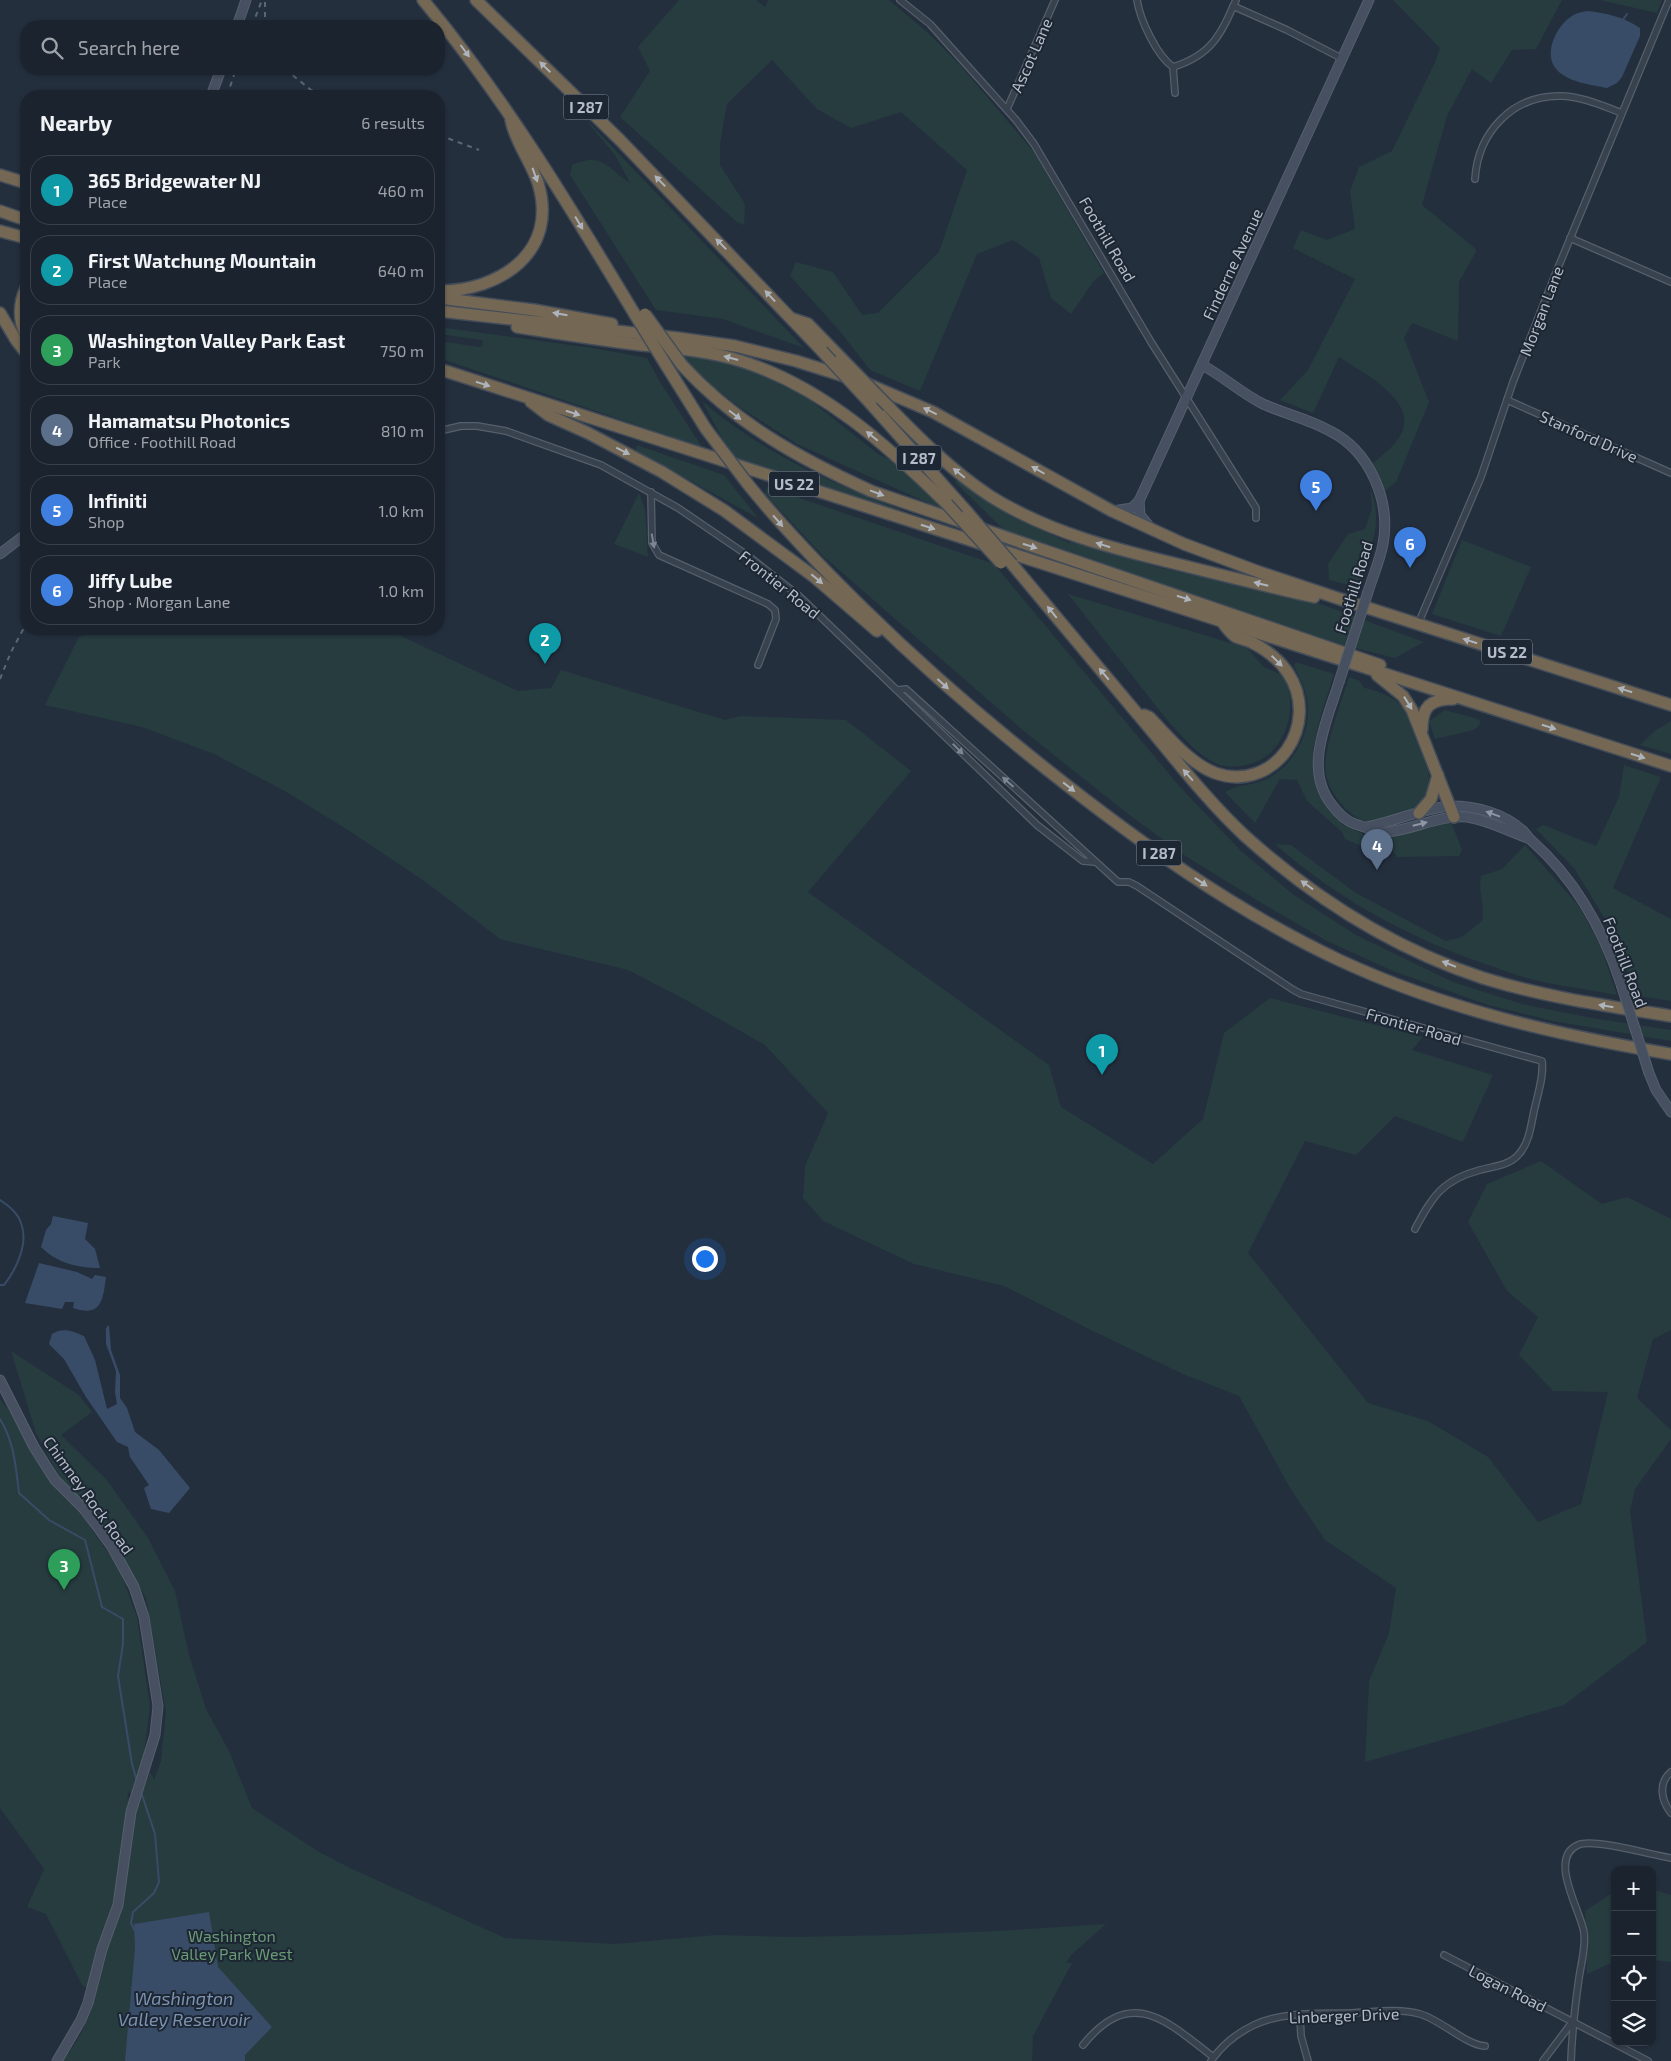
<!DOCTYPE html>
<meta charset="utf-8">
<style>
:root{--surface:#1b232e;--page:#242b36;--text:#f1f3f6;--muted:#a0a4aa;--line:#39404a;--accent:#8ab4f8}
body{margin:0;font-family:"Exo 2",sans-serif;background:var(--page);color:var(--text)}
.controls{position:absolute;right:15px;bottom:15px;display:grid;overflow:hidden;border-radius:10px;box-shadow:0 1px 4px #0004}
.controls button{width:45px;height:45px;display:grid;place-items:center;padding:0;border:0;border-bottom:1px solid var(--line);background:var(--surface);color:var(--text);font:25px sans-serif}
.you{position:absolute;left:704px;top:1258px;width:18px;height:18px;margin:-12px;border:4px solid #fff;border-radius:50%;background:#1a73e8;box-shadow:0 0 0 8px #1a73e833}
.badge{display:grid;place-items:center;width:32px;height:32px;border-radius:50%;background:var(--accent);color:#fff;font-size:16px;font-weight:700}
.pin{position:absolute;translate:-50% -41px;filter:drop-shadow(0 1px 2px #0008)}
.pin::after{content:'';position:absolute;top:26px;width:18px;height:15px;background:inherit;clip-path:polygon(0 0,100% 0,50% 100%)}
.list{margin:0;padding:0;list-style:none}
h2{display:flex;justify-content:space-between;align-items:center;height:65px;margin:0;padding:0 20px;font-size:21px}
h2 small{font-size:16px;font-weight:400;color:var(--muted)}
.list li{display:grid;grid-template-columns:32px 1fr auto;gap:15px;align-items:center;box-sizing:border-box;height:70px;margin:0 10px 10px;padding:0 10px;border:1px solid var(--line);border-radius:20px}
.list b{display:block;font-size:19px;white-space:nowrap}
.list p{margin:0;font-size:16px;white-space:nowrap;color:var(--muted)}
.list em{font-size:16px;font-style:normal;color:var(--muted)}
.icon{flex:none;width:28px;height:28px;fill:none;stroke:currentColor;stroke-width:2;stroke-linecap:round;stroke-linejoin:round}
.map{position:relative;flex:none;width:1671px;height:2061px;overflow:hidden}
.search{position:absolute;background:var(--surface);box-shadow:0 1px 4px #0004;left:20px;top:20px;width:425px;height:55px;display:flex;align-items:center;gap:12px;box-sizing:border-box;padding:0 18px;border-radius:20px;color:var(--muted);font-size:19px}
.panel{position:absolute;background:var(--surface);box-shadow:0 1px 4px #0004;left:20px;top:90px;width:425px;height:545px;border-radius:20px}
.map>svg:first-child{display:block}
</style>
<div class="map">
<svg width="1671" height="2061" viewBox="0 0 1671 2061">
<rect width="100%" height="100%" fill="#242f3e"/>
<g fill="#263c3f">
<path d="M679 0H756L765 7 768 0H889L927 32 960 65 1034 152 1104 273 1093 282 1071 314 1051 298 1039 258 1013 240 977 254 920 391 870 370 839 330 790 276 796 262 833 272 862 315 878 313 939 252 967 170 901 112 851 128 817 109 772 60 727 104 720 144V165L745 204 744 225 737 222 620 117 650 71 638 47Z"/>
<path d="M1393 0H1562L1536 49 1512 50 1491 83 1472 69 1447 116 1422 205 1477 250 1459 282 1458 341 1412 323 1404 338 1429 402 1396 482 1385 491 1371 465C1381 456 1394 447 1401 434 1419 401 1362 372 1339 357L1313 413 1280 400 1308 370 1355 279 1293 248 1301 230 1327 240 1355 229 1350 191 1359 167 1392 151 1436 60 1440 48Z"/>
<path d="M1600 0H1662L1657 13Z"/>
<path d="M580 113 804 348 723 319 656 310 570 175 572 165C603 151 608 169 630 183L615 155Z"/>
<path d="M439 327 593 348 647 358 660 382 702 447 439 358V341L480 347 483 345 482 340 439 334Z"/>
<path d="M683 353 702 356 755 372 805 396 878 454 895 462 946 511 797 444 741 408 694 372 682 358Z"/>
<path d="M702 401C761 452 828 482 900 509L901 511 946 529 739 462 723 440Z"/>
<path d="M637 445 724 475 758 518 636 451Z"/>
<path d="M958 479 970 487V490L1003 511 1069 543 1072 541 1157 567 1318 603 1424 642 1395 658 1343 645 1004 530 955 482Z"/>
<path d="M767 487 994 564 1180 787 1241 851 1294 895 1356 935 1453 982 1522 1004 1592 1018 1671 1030V1041L1553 1021 1488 1005 1393 971 1327 941 1265 905 1187 857 1128 814 1025 732 823 556 765 494Z"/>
<path d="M1370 488C1385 522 1369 555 1357 587L1329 580 1328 564 1348 534 1365 529 1372 509Z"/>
<path d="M639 493 645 509 648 557 614 544Z"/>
<path d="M1462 540 1531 567 1501 636 1432 614Z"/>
<path d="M1068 594 1247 648 1264 667 1282 675C1283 680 1287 684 1288 688 1294 709 1288 733 1274 749 1261 764 1234 772 1215 763 1189 750 1159 710 1141 687 1117 656 1092 625 1068 594Z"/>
<path d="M99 629H386L518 691 551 688 561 670 725 720 741 716 846 720 911 771 808 892 1049 1065 1061 1107 1153 1164 1203 1119 1224 1033 1270 998 1423 1037 1412 1050 1493 1075 1463 1142 1395 1116 1356 1155 1305 1141 1248 1253 1368 1403 1428 1421 1488 1457 1538 1522 1581 1504 1608 1392 1553 1391 1519 1355 1538 1317 1507 1291 1468 1222 1487 1184 1541 1161 1602 1204 1627 1197 1671 1219V1330L1653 1339 1637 1398 1671 1430V1439L1635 1489 1630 1511 1647 1642 1564 1705 1365 1762 1369 1681 1389 1633 1396 1588 1325 1540 1290 1488 1239 1396 1183 1374 1095 1332 1004 1286 914 1264 823 1221 803 1198 805 1166 828 1113 765 1045 684 999 628 970 500 939 427 883 348 830 283 790 214 754 142 727 45 705 79 637Z"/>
<path d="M1296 662 1334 674 1320 718 1313 750 1318 791 1330 810 1342 824 1367 836 1395 834 1441 822 1442 824H1452L1462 850 1459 856 1397 857 1393 851 1373 846 1368 849 1345 839 1342 832 1307 801 1297 780 1280 779 1255 823 1225 792C1239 784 1249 786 1262 781 1291 769 1310 738 1308 706 1307 692 1300 678 1294 666Z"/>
<path d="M1349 677 1360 681 1364 688C1375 689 1396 698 1403 708 1407 713 1409 723 1412 729 1416 742 1429 767 1429 779 1428 807 1414 812 1391 819 1381 821 1372 824 1362 820 1345 813 1328 790 1326 773 1322 750 1342 701 1349 677Z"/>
<path d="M1445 710 1478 719 1481 722C1480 724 1477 728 1475 729 1473 731 1442 737 1435 739L1429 721Z"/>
<path d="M1671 721V754L1640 745 1656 730Z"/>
<path d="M1624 765 1661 777 1613 888 1671 919V1001L1638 996 1605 919 1574 868 1536 829 1543 825 1596 846 1619 797Z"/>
<path d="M1275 844 1291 845 1356 893 1446 941 1462 937 1482 921C1485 903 1478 894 1481 876L1502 869 1525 845 1579 906 1601 947 1617 995C1587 989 1556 986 1527 978 1514 975 1501 969 1488 965 1409 938 1337 899 1275 844Z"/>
<path d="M11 1351 79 1395 92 1412 61 1435 107 1480 148 1538 175 1591 189 1655 206 1709 229 1751 252 1808 319 1852 350 1868 505 1938 614 1944 716 1935 791 1937 897 1935 997 1931 1106 1924 1071 1955 1066 1963H1072L1033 2036 1032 2061H62C79 2041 89 2021 95 1994L82 1985 46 1914 27 1907 44 1869 0 1808V1399L10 1412 32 1453 56 1489 80 1513 114 1561 123 1579 137 1617 150 1705 144 1755 131 1795 129 1790 127 1799 143 1791 150 1772 154 1780 161 1761 166 1712 146 1598 109 1537 60 1478 36 1433Z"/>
<path d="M1652 1889 1671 1895V1962L1652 1960Z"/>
<path d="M1615 1891V1961L1587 1974 1585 1911Z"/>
</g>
<g fill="#394c67">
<path d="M1587 11C1606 13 1624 17 1640 28V36L1622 77 1617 83 1607 88C1592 85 1568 82 1557 70 1542 54 1557 25 1572 16 1576 13 1582 12 1587 11Z"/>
<path d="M53 1216 88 1223 85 1239 95 1249 100 1268C78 1268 57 1263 41 1247L46 1230 51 1224Z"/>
<path d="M39 1263 77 1272 92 1279 95 1275 106 1277C103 1299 102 1318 73 1308L74 1302H65L62 1309 25 1303Z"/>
<path d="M109 1325 111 1350 120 1375V1398L127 1408 135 1432 159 1450 190 1488 169 1513 151 1509 144 1488 149 1485 130 1457 128 1447 117 1442 86 1397 64 1359 49 1344 52 1334C64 1327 72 1331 84 1336L95 1360 107 1409 117 1404 115 1392 116 1371 106 1344V1328Z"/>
<path d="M209 1912 218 1967 272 2027 245 2055V2061H125L135 1948 134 1924Z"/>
</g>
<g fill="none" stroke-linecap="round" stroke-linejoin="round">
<g stroke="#394c67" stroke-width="2">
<path d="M1622 21 1627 14"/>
<path d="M0 1200C8 1205 18 1213 21 1223 29 1243 16 1270 4 1285H0"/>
<path d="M0 1419C14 1441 16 1468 19 1493L49 1520 85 1540 102 1607 123 1619V1644L118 1676 132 1764 137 1781"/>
<path d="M135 1931 131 1923 133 1912 154 1893 159 1882 155 1834 141 1792"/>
</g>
<g stroke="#565f6c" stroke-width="8">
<g id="street">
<path d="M900 0 930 24 1016 120 1034 144 1151 342 1256 508V518"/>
<path d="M1137 0C1140 20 1157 56 1173 67L1175 93"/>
<path d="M1233 6 1287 30 1343 59"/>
<path d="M1173 67C1212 55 1221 34 1236 0"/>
<path d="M1007 109 1055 0"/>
<path d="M1475 179C1478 132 1513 94 1563 96 1583 97 1603 106 1622 113"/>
<path d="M1570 238 1671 282"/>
<path d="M1507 400 1671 473"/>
<path d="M439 431 461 426H477L506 431 601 465 678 508 747 555 799 596 1037 825 1083 861 1095 862"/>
<path d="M651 492 652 543 659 555 768 604 775 610 776 619 758 665"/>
<path d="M1418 624 1481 477 1513 382 1555 275 1669 0"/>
<path d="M898 690 906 689 1118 882H1129L1137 886 1292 989 1301 994 1542 1061C1544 1076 1538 1093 1535 1107 1531 1123 1530 1142 1519 1154 1509 1166 1494 1166 1480 1170 1442 1180 1432 1197 1415 1229"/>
<path d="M1671 1772C1658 1783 1661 1800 1671 1813"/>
<path d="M1444 1955 1648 2061"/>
<path d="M1300 2015 1301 2036 1308 2061"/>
<path d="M1083 2045C1131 1985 1167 2021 1213 2057"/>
<path d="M1211 2061C1222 2045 1237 2033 1254 2025 1284 2011 1320 2014 1352 2013 1374 2012 1399 2008 1420 2014 1441 2020 1466 2045 1485 2046"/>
<path d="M1543 2061 1573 2021"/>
<path d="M1571 2061C1572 2033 1575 2006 1579 1978 1581 1964 1586 1947 1584 1933 1582 1913 1547 1858 1578 1845 1594 1838 1651 1855 1671 1858"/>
</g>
</g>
<g stroke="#565f6c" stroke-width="11">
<g id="secondary">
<path d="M237 26 246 0"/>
<path d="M211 96 221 69"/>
<path d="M1202 365C1223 376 1241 393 1263 404 1285 414 1309 419 1330 431 1370 451 1391 501 1383 544 1380 560 1373 576 1368 592"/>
<path d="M1113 511 1132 508 1139 501"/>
<path d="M1149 526 1140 515 1139 501 1369 0"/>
<path d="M0 554 26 534"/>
<path d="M1339 682C1327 721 1303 769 1332 805 1338 813 1346 821 1355 824 1365 827 1378 833 1388 832 1415 829 1439 815 1467 817 1489 820 1507 831 1528 838"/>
<path d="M1367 827C1392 822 1428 807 1451 806 1476 806 1503 813 1522 830 1526 833 1528 838 1532 841 1576 880 1603 929 1621 984"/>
<path d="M1649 1073 1656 1090 1671 1112"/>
<path d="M0 1380 34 1447 55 1480 83 1508 99 1529 112 1547 134 1587 144 1617 158 1706 155 1735 131 1812 118 1905 102 1949 88 2003 81 2020 57 2061"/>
</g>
</g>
<g stroke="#434c59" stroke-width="14">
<g id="highway">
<path d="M423 0C504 97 569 205 634 313"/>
<path d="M476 0 620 140 822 351"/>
<path d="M0 175 26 183"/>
<path d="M0 211 26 220"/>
<path d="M0 231 26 238"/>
<path d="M26 288C19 303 18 320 26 335"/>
<path d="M439 291C500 291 559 252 538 183 531 161 515 142 511 120"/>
<path d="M439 298 534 310 612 324"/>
<path d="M439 311 678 338 735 346 796 361 847 377"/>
<path d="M0 313 16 340 26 353"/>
<path d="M793 319 808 324 841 358"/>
<path d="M517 327C555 333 594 339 633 344 669 348 706 350 741 361 823 387 888 446 947 504"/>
<path d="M666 365 706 429"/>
<path d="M682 365C735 423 800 459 871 491L1380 665"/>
<path d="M439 369 1671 766"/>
<path d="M865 383 933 412 1112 511 1184 544 1259 572 1343 600 1671 705"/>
<path d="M531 402 548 415 588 433 662 472 725 511 813 576 877 631"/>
<path d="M871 404 968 513"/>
<path d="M888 406C920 439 952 471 990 496 1049 533 1115 549 1181 565 1225 576 1270 587 1314 597"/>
<path d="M747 483C783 528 823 569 865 610 922 666 982 718 1045 768 1137 841 1233 910 1339 960 1444 1009 1557 1035 1671 1054"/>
<path d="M1012 564C1053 613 1094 662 1135 711 1171 753 1204 798 1245 836 1314 898 1395 949 1483 978 1544 997 1608 1006 1671 1016"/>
<path d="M1377 675 1403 696 1412 710 1454 817"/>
<path d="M1144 715 1149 717C1168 736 1189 763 1215 773 1275 794 1322 724 1288 673 1279 659 1265 649 1251 642 1246 640 1241 639 1236 637 1231 634 1227 628 1223 623"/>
<path d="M1422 729C1422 707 1430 699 1453 699"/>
<path d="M1419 813 1431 799 1438 775"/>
</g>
</g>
<use href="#street" stroke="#38414e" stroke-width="5.5"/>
<use href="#secondary" stroke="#465061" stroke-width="9"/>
<use href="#highway" stroke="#746855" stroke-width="11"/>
<g stroke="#5a6575" stroke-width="2" stroke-dasharray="5 5" stroke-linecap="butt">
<path d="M265 2V26"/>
<path d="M252 26 262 0"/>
<path d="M285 69 311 90 330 96"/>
<path d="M227 96 236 69"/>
<path d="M439 135 479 150"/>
<path d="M0 679 11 652 26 624"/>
</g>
<g stroke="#565f6c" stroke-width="11" stroke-linecap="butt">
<g id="secondary-bridge">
<path d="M1339 682 1368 592"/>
<path d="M1621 984 1649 1073"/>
</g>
</g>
<g stroke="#434c59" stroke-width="14" stroke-linecap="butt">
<g id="highway-bridge">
<path d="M634 313 666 365"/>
<path d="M645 314 682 365"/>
<path d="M822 351 871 404"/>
<path d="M841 358 888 406"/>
<path d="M706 429 747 483"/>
<path d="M947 504 1001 563"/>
<path d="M968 513 1012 564"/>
</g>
</g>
<use href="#secondary-bridge" stroke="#465061" stroke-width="9"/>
<use href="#highway-bridge" stroke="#746855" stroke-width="11"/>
</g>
<defs><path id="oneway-solid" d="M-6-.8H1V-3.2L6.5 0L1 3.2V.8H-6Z" transform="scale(1.25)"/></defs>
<g fill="#aeb4bd">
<use href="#oneway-solid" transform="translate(465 51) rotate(53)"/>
<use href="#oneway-solid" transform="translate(545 67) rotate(-136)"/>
<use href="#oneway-solid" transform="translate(535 175) rotate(70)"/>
<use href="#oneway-solid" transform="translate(660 181) rotate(-134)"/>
<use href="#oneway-solid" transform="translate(579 223) rotate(59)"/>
<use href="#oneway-solid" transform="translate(721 244) rotate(-134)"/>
<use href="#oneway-solid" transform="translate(770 296) rotate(-133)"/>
<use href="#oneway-solid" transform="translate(560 314) rotate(-170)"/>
<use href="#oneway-solid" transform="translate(731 358) rotate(-165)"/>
<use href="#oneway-solid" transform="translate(483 384) rotate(18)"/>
<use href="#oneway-solid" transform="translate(930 411) rotate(-154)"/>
<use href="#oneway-solid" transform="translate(573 413) rotate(18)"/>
<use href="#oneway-solid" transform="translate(735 415) rotate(37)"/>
<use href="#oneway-solid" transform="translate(872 436) rotate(-141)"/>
<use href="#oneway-solid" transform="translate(623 451) rotate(27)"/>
<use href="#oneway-solid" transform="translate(1038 470) rotate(-150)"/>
<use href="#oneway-solid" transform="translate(959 473) rotate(-141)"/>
<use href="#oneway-solid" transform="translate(877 493) rotate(21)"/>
<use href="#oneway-solid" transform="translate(778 521) rotate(49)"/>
<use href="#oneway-solid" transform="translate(928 527) rotate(18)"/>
<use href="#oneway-solid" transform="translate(1103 545) rotate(-163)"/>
<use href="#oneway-solid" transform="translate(1030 546) rotate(18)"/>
<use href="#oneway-solid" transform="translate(817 579) rotate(40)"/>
<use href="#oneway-solid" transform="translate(1261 584) rotate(-166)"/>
<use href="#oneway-solid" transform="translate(1184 598) rotate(18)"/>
<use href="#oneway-solid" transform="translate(1052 612) rotate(-129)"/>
<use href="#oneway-solid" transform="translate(1470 641) rotate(-162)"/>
<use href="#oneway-solid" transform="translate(1277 661) rotate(44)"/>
<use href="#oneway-solid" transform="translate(1104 674) rotate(-130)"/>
<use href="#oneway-solid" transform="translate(943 684) rotate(42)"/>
<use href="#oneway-solid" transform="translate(1625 690) rotate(-162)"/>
<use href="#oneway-solid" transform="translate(1408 703) rotate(58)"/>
<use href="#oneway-solid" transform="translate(1549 727) rotate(18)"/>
<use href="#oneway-solid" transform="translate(1638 756) rotate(18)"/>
<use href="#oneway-solid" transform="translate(1188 775) rotate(-131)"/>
<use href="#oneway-solid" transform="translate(1069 787) rotate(38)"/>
<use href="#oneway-solid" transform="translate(1201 882) rotate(33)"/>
<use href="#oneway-solid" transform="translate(1307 885) rotate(-144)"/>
<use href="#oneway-solid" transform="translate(1449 964) rotate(-158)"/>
<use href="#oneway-solid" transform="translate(1606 1006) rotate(-171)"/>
</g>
<g fill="#7c8592">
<use href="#oneway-solid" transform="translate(653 541) rotate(80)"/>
<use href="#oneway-solid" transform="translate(958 749) rotate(45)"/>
<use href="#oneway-solid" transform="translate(1008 782) rotate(-138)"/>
</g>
<g fill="#8e96a5">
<use href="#oneway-solid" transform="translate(1493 814) rotate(-160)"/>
<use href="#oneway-solid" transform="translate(1420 824) rotate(-14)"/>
</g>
<g text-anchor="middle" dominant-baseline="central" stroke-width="4" stroke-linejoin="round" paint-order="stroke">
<g fill="#1d2633" stroke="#878f9c" stroke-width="1">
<rect x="563.5" y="94.5" width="45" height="25" rx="4"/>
<rect x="896.5" y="445.5" width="45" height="25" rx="4"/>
<rect x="769" y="471.5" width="50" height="25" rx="4"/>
<rect x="1482" y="639.5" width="50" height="25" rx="4"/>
<rect x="1136.5" y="840.5" width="45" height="25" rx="4"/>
</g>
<g font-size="15" font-weight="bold" fill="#b4bcc9">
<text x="586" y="107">I 287</text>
<text x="919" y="458">I 287</text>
<text x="794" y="484">US 22</text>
<text x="1507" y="652">US 22</text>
<text x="1159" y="853">I 287</text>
</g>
<g font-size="16" fill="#b4bcc9" stroke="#1d2633">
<text transform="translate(1031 55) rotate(-66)">Ascot Lane</text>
<text transform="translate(1108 239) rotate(60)">Foothill Road</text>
<text transform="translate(1232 264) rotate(-65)">Finderne Avenue</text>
<text transform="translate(1541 311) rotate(-69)">Morgan Lane</text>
<text transform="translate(1589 436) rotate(24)">Stanford Drive</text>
<text transform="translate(780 584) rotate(39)">Frontier Road</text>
<text transform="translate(1353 587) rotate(-73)">Foothill Road</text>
<text transform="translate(1626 962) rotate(69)">Foothill Road</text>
<text transform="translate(1414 1026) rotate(16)">Frontier Road</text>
<text transform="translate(89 1495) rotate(54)">Chimney Rock Road</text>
<text transform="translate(1508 1988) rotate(27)">Logan Road</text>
<text transform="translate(1344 2015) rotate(-2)">Linberger Drive</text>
</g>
<g font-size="16" fill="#6b9a76" stroke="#1d2633">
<text x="232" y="1935">Washington<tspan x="232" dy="18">Valley Park West</tspan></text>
</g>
<g font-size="18" font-style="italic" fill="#7c92b1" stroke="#1d2633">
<text x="184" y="1998">Washington<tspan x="184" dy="21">Valley Reservoir</tspan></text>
</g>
</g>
</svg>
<div class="controls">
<button>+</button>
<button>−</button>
<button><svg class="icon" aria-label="locate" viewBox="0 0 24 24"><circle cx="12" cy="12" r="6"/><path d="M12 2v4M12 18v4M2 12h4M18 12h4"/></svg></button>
<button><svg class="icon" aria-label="layers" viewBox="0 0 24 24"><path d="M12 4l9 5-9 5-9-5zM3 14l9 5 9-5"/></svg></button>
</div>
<div class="you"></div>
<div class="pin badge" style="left:1102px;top:1075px;background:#0f9aa8">1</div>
<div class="pin badge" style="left:545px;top:664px;background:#0f9aa8">2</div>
<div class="pin badge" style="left:64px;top:1590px;background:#2e9e5b">3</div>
<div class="pin badge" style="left:1377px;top:870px;background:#5c6f8a">4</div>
<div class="pin badge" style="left:1316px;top:511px;background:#3f7fe0">5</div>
<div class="pin badge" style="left:1410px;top:568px;background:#3f7fe0">6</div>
<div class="search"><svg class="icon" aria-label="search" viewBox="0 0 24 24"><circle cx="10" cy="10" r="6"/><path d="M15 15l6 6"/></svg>Search here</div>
<section class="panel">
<h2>Nearby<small>6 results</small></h2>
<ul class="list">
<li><span class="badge" style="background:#0f9aa8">1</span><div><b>365 Bridgewater NJ</b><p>Place</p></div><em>460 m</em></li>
<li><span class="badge" style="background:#0f9aa8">2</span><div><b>First Watchung Mountain</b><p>Place</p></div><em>640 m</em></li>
<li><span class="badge" style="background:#2e9e5b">3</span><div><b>Washington Valley Park East</b><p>Park</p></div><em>750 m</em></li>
<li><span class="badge" style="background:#5c6f8a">4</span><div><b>Hamamatsu Photonics</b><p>Office · Foothill Road</p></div><em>810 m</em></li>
<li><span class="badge" style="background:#3f7fe0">5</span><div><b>Infiniti</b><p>Shop</p></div><em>1.0 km</em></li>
<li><span class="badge" style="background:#3f7fe0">6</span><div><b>Jiffy Lube</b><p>Shop · Morgan Lane</p></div><em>1.0 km</em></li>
</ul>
</section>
</div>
